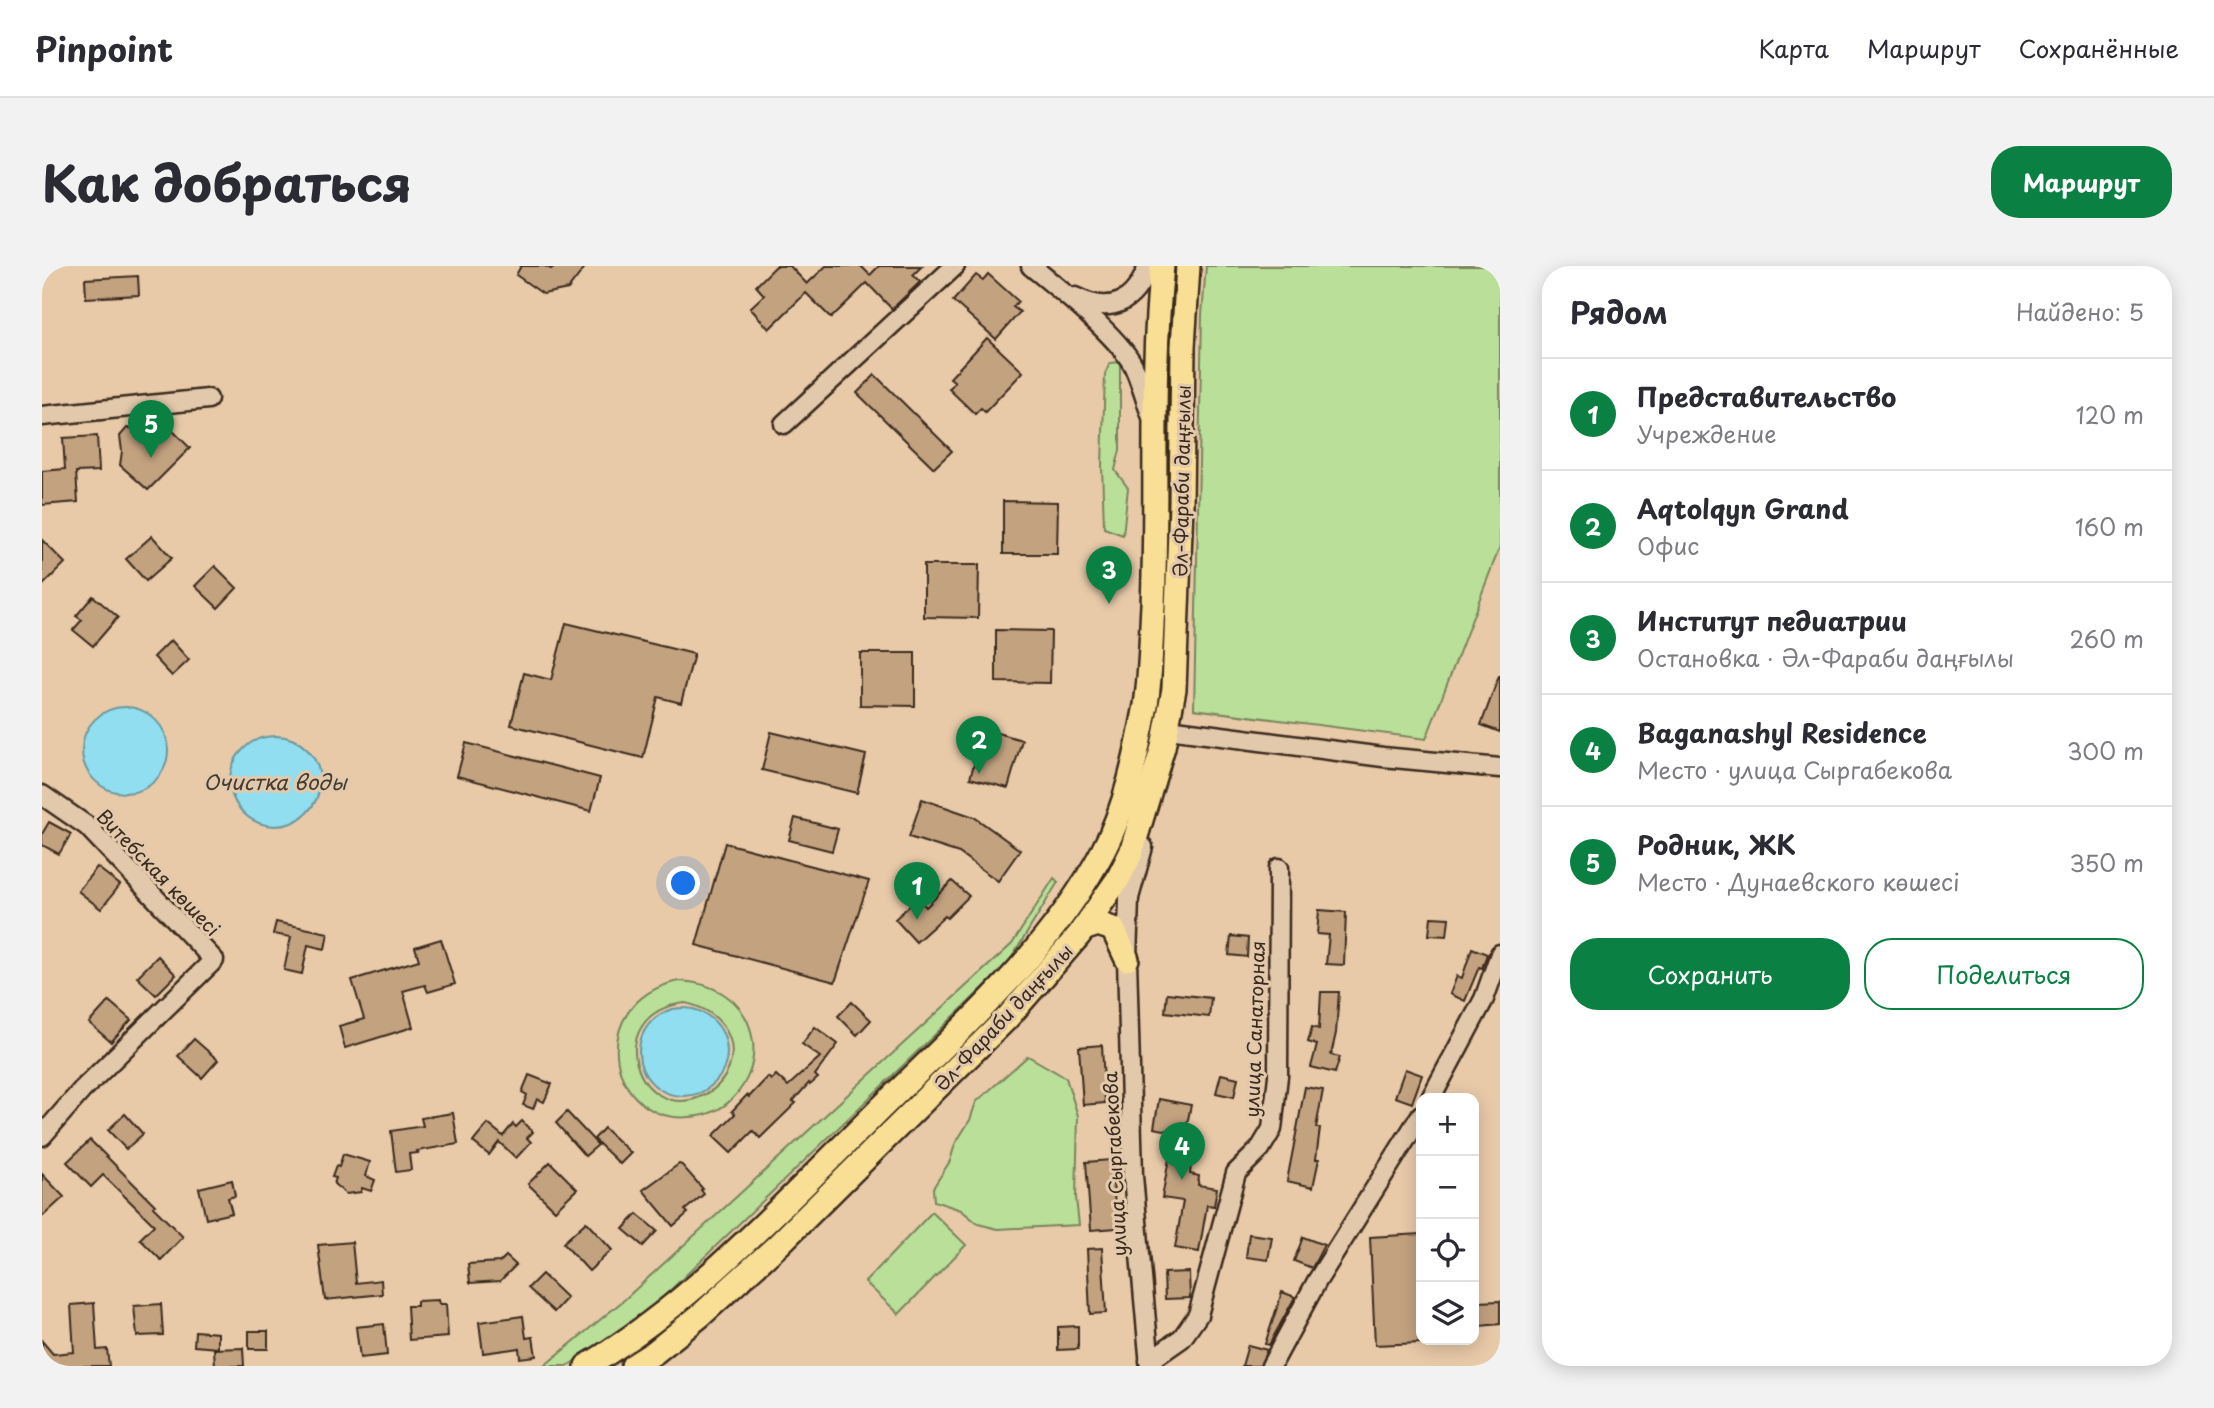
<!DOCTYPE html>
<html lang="ru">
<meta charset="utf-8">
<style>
:root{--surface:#fff;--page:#f2f2f3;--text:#2b2b33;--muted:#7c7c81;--line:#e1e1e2;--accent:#0b8043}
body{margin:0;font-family:"Playpen Sans",sans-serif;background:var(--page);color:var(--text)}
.controls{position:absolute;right:21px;bottom:21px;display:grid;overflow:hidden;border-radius:14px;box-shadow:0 4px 18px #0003}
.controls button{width:63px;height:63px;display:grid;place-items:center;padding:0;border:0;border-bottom:2px solid var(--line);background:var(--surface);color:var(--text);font:35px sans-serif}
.you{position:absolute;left:642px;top:618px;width:24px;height:24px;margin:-18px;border:5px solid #fff;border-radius:50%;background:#1a73e8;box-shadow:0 0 0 10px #1a73e833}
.badge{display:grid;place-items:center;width:46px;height:46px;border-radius:50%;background:var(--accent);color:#fff;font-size:23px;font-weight:700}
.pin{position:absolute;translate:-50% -58px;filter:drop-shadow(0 2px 4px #0008)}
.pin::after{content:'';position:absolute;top:37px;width:24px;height:21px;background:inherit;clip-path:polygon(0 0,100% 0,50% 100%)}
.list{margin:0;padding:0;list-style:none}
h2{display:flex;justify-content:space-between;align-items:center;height:91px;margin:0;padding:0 28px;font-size:30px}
h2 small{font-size:23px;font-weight:400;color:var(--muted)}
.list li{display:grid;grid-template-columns:46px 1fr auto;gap:21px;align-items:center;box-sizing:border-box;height:112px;padding:0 28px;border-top:2px solid var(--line)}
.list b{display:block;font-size:26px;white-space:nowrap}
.list p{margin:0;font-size:23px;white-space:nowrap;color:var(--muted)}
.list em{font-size:23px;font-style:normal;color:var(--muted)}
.actions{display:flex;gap:14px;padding:21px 28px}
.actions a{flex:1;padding:16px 0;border:2px solid var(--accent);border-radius:28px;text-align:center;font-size:24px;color:var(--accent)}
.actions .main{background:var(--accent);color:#fff}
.icon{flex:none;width:38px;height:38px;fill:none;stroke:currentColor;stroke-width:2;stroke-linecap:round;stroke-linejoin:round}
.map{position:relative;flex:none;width:1458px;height:1100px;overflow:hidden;border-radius:28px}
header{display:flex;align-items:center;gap:42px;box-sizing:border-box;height:98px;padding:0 35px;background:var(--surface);border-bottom:2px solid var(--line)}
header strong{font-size:33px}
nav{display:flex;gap:38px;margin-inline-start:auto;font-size:24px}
.intro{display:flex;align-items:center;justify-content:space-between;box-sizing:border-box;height:168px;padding:0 42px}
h1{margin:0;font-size:49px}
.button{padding:18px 32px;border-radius:28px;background:var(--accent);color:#fff;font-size:24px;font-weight:700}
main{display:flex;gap:42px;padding:0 42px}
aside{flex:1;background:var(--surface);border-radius:28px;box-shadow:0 4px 18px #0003}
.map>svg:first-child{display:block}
</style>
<header>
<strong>Pinpoint</strong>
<nav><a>Карта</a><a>Маршрут</a><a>Сохранённые</a></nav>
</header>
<div class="intro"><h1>Как добраться</h1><a class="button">Маршрут</a></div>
<main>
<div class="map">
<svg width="1458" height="1100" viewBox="0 0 1458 1100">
<rect width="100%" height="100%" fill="#e8caa9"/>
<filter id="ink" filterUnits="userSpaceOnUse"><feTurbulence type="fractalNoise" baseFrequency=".0143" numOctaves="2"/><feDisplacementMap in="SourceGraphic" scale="14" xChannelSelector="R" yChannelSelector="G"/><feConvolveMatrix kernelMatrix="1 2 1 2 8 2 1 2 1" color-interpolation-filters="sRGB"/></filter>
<g filter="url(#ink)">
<g fill="#b9df99" stroke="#7a845c" stroke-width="2" fill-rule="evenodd">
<path d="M1132 0H1140L1123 365 1106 495 1083 577 1079 574 1102 492 1126 50Z"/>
<path d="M1164 0H1458V280L1384 473 1152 443 1160 49Z"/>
<path d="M1078 96V184L1073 204 1086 222 1081 269 1062 262 1060 199 1063 108 1068 97Z"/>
<path d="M1012 612 1016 616 966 698 615 1037 573 1070 525 1100H502L582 1034 970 678Z"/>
<path d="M636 715C670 716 703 733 710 770 715 793 707 816 690 833 679 844 664 850 648 851 567 859 540 737 636 715ZM643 737C674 743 698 769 687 802 682 814 673 824 662 829 596 862 556 747 643 737Z"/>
<path d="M986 790 1024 812 1036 850 1034 932 1037 959 956 963 936 958 919 944 892 935 891 922 908 895 913 878 928 854 934 836Z"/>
<path d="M890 946 924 979 857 1048 823 1016Z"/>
</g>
<g fill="#90deef" stroke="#6e969b" stroke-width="2">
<circle cx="83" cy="484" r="43"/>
<circle cx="233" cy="515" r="45"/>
<circle cx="641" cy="786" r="44"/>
</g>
<g fill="#c3a280" stroke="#3b2a1e" stroke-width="2">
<path d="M479 0H503L509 3 513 0H544L526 23 501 28 474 9Z"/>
<path d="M734 0H748L765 18 784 0H819L828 9 837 0H880L871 9 878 16 850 43 825 17 789 52 764 27 727 63 708 42 722 29 714 20Z"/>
<path d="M946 8 976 35 971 41 978 46 954 73 911 35 934 9 941 14Z"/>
<path d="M96 10 97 29 44 32 43 13Z"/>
<path d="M945 72 981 106 943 146 939 142 933 148 907 123 913 116 908 112Z"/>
<path d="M833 109 910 185 892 202 815 127Z"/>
<path d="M85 162 131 165 148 182 106 224 78 199 80 185 78 170Z"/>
<path d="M55 170 57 205 34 206 36 236 0 239V205L23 203 21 172Z"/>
<path d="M961 235 1016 236 1015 288H961Z"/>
<path d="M110 270 130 292 104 315 84 293Z"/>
<path d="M0 274 23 297 0 320Z"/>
<path d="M882 299H937L936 352 882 351Z"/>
<path d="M173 300 195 322 176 342 153 320Z"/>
<path d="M51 330 76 351 51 380 31 364 40 354 34 350Z"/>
<path d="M524 357 652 388 639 437 616 431 601 492 469 459 482 407 509 414Z"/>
<path d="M954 364 1009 365 1008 417 954 416Z"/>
<path d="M129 374 147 394 130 410 112 391Z"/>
<path d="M818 387H873V440L818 439Z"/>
<path d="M1457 410H1458V466L1439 459Z"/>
<path d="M942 463 980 474 966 522 928 512Z"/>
<path d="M729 466 824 489 815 527 720 504Z"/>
<path d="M424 477 558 512 549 545 415 510Z"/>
<path d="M880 533 932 551 978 584 956 615 917 587 867 571Z"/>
<path d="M753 552 796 563 790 585 747 574Z"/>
<path d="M7 556 29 568 17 588 0 579V568Z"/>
<path d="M683 577 827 615 793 716 654 679Z"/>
<path d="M55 601 78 619 59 643 36 625Z"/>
<path d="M910 615 927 630 905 652 903 650 874 676 853 653 876 632 884 641Z"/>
<path d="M1277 644 1304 646 1302 699 1284 698 1287 669 1275 668Z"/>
<path d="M1389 651 1407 652 1405 670 1387 669Z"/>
<path d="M234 656 286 667 283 683 266 679 260 708 242 704 249 671 231 668Z"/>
<path d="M1189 670 1206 672 1205 691 1187 689Z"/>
<path d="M399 673 413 718 386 726 383 719 361 725 371 761 303 782 297 760 322 753 310 714 377 694 373 681Z"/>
<path d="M1430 682 1445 688 1440 702 1437 701 1423 735 1408 728 1415 710 1420 712Z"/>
<path d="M116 690 134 709 114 729 95 711Z"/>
<path d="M1279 726H1297L1294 767 1289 789 1298 791 1293 807 1269 801 1275 779 1266 776 1270 761 1277 763Z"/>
<path d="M1125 727 1169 732 1167 751 1123 746Z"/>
<path d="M67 735 89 754 69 776 47 757Z"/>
<path d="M810 736 829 754 815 769 796 750Z"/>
<path d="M773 761 796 778 773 809 776 812 768 819 767 817 751 835 754 837 718 872 711 865 689 887 671 870 693 848 690 845 705 829 707 831 726 811 729 814 734 809 746 820 778 791 760 778Z"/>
<path d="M152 773 176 794 160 812 136 790Z"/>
<path d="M1060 779 1063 837 1041 839 1037 781Z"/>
<path d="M1363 803 1380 809 1370 837 1353 831Z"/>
<path d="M1179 808 1196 812 1192 831 1174 827Z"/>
<path d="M487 809 510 818 502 836 495 833 491 843 481 839 485 829 480 826Z"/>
<path d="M1263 821 1281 824 1274 862H1278L1274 893H1277L1271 921 1245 915Z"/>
<path d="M1117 833 1149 839 1143 868 1112 862Z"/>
<path d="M525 846 556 879 543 890 514 857Z"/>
<path d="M411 847 416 878 375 885 376 887 367 888 369 904 354 906 349 865 381 860 379 852Z"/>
<path d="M83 848 101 868 84 883 66 864Z"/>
<path d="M480 855 491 866 485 872 489 876 474 892 457 876 447 889 431 876 446 858 461 870 471 858 474 861Z"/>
<path d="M562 862 589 887 578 898 552 873Z"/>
<path d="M48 874 113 939 111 941 141 971 119 994 98 973 112 959 61 909 49 921 25 896Z"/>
<path d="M1128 887 1150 890 1148 908 1157 910 1156 919 1175 922 1172 940 1165 939 1157 986 1133 982 1141 935 1120 932Z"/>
<path d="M301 888 328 896 324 910 333 914 329 925 320 922 319 926 304 928 292 918 294 912 290 911 294 900 297 901Z"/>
<path d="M1069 894 1075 962 1049 964 1044 896Z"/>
<path d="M508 896 535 923 513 944 486 918Z"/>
<path d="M637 898 640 899 661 923 659 924 662 928 643 944 646 947 631 960 601 924Z"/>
<path d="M0 908 22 931 0 951Z"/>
<path d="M190 914 193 930 186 932 190 947 164 953 157 922Z"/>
<path d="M595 948 615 965 601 980 581 963Z"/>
<path d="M544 956 570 984 547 1005 521 977Z"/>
<path d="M1207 968 1230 971 1226 994 1204 991Z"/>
<path d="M1379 968V1077L1333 1079 1328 971Z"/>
<path d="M1261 971 1282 979 1270 1002 1252 995Z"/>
<path d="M310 976 314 1017 339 1014 340 1028 283 1034 276 979Z"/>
<path d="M1060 982 1064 1047 1048 1048 1045 983Z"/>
<path d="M464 990 474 999 458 1015 428 1017 426 998 458 996Z"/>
<path d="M1147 1006 1148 1032 1123 1033 1122 1007Z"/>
<path d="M500 1008 525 1032 512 1046 486 1022Z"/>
<path d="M1240 1026 1253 1031 1227 1079 1223 1078Z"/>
<path d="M396 1034 397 1038H404L406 1071 367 1074 365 1040H375V1035Z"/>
<path d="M1458 1035V1058L1438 1060 1436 1036Z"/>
<path d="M52 1037 55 1084 65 1083 67 1100H0V1075L11 1088 32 1086 29 1039Z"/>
<path d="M119 1038 121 1069 95 1070 92 1040Z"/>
<path d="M481 1050 484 1072 491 1071 494 1090 478 1092 477 1082 441 1087 437 1056Z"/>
<path d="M342 1058 345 1089 318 1092 314 1061Z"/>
<path d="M1036 1060V1083L1016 1084V1061Z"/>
<path d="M153 1065 176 1067V1082L152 1080Z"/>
<rect x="207" y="1065" width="19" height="18"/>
<path d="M1206 1079 1225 1084 1218 1100H1200Z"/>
<path d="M201 1082 202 1100H173L172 1083Z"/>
</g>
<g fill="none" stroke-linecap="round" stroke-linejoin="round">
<g stroke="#3b2a1e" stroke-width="23">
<g id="minor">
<path d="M989 0C1016 22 1075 69 1091 99 1099 115 1103 134 1110 151"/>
<path d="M1033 31C1069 49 1093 37 1106 0"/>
<path d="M0 150 166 133"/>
<path d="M742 158 913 0"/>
<path d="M1124 476 1126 463 1341 491 1458 502"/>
<path d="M0 529 45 560 172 694 40 824 0 870"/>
<path d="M1101 581 1087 632 1085 693 1091 910 1108 1100"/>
<path d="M1389 832 1442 733 1458 688"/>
<path d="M1107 1095 1140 1072 1156 1049 1194 907 1218 883 1230 863 1236 810 1237 602"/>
<path d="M1229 1100 1275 1015 1379 849"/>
</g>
</g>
<g stroke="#3b2a1e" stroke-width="28">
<g id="major">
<path d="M1041 663 1056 658 1071 663 1085 693"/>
<path d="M545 1100C653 1035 741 939 830 851 912 769 1006 689 1061 585 1084 542 1095 487 1104 439 1109 406 1109 372 1111 339 1116 227 1108 112 1120 0"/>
<path d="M591 1100 613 1086 660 1048 736 979 966 751 1037 669 1076 613 1089 587 1121 481 1132 423 1139 238 1141 81 1146 0"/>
</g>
</g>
<use href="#minor" stroke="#e3c9ab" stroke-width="18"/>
<use href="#major" stroke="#f9df96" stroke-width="23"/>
</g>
</g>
<g text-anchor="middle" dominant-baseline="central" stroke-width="6" stroke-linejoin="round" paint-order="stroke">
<g font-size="19" fill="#3b2a1e" stroke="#e3c9ab">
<text transform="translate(1139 215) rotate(-89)">Әл-Фараби даңғылы</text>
<text transform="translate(117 606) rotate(46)">Витебская көшесі</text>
<text transform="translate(961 751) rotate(-47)">Әл-Фараби даңғылы</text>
<text transform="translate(1212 763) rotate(-88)">улица Санаторная</text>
<text transform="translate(1072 898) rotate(-93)">улица Сыргабекова</text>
</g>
<g font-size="21" font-style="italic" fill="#443c33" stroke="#e3c9ab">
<text x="233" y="515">Очистка воды</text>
</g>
</g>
</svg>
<div class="controls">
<button>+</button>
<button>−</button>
<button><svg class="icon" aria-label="locate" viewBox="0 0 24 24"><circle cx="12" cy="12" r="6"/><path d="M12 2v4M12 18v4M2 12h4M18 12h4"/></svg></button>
<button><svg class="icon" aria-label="layers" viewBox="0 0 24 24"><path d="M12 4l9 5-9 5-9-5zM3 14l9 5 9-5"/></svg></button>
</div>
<div class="you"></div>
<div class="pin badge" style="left:875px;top:654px">1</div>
<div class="pin badge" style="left:937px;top:508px">2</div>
<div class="pin badge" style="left:1067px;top:338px">3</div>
<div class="pin badge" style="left:1140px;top:914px">4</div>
<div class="pin badge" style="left:109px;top:192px">5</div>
</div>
<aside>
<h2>Рядом<small>Найдено: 5</small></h2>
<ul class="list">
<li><span class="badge">1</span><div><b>Представительство</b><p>Учреждение</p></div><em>120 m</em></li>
<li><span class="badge">2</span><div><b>Aqtolqyn Grand</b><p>Офис</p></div><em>160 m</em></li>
<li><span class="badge">3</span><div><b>Институт педиатрии</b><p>Остановка · Әл-Фараби даңғылы</p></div><em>260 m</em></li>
<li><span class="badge">4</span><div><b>Baganashyl Residence</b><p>Место · улица Сыргабекова</p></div><em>300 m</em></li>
<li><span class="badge">5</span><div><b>Родник, ЖК</b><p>Место · Дунаевского көшесі</p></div><em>350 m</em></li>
</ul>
<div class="actions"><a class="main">Сохранить</a><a>Поделиться</a></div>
</aside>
</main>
